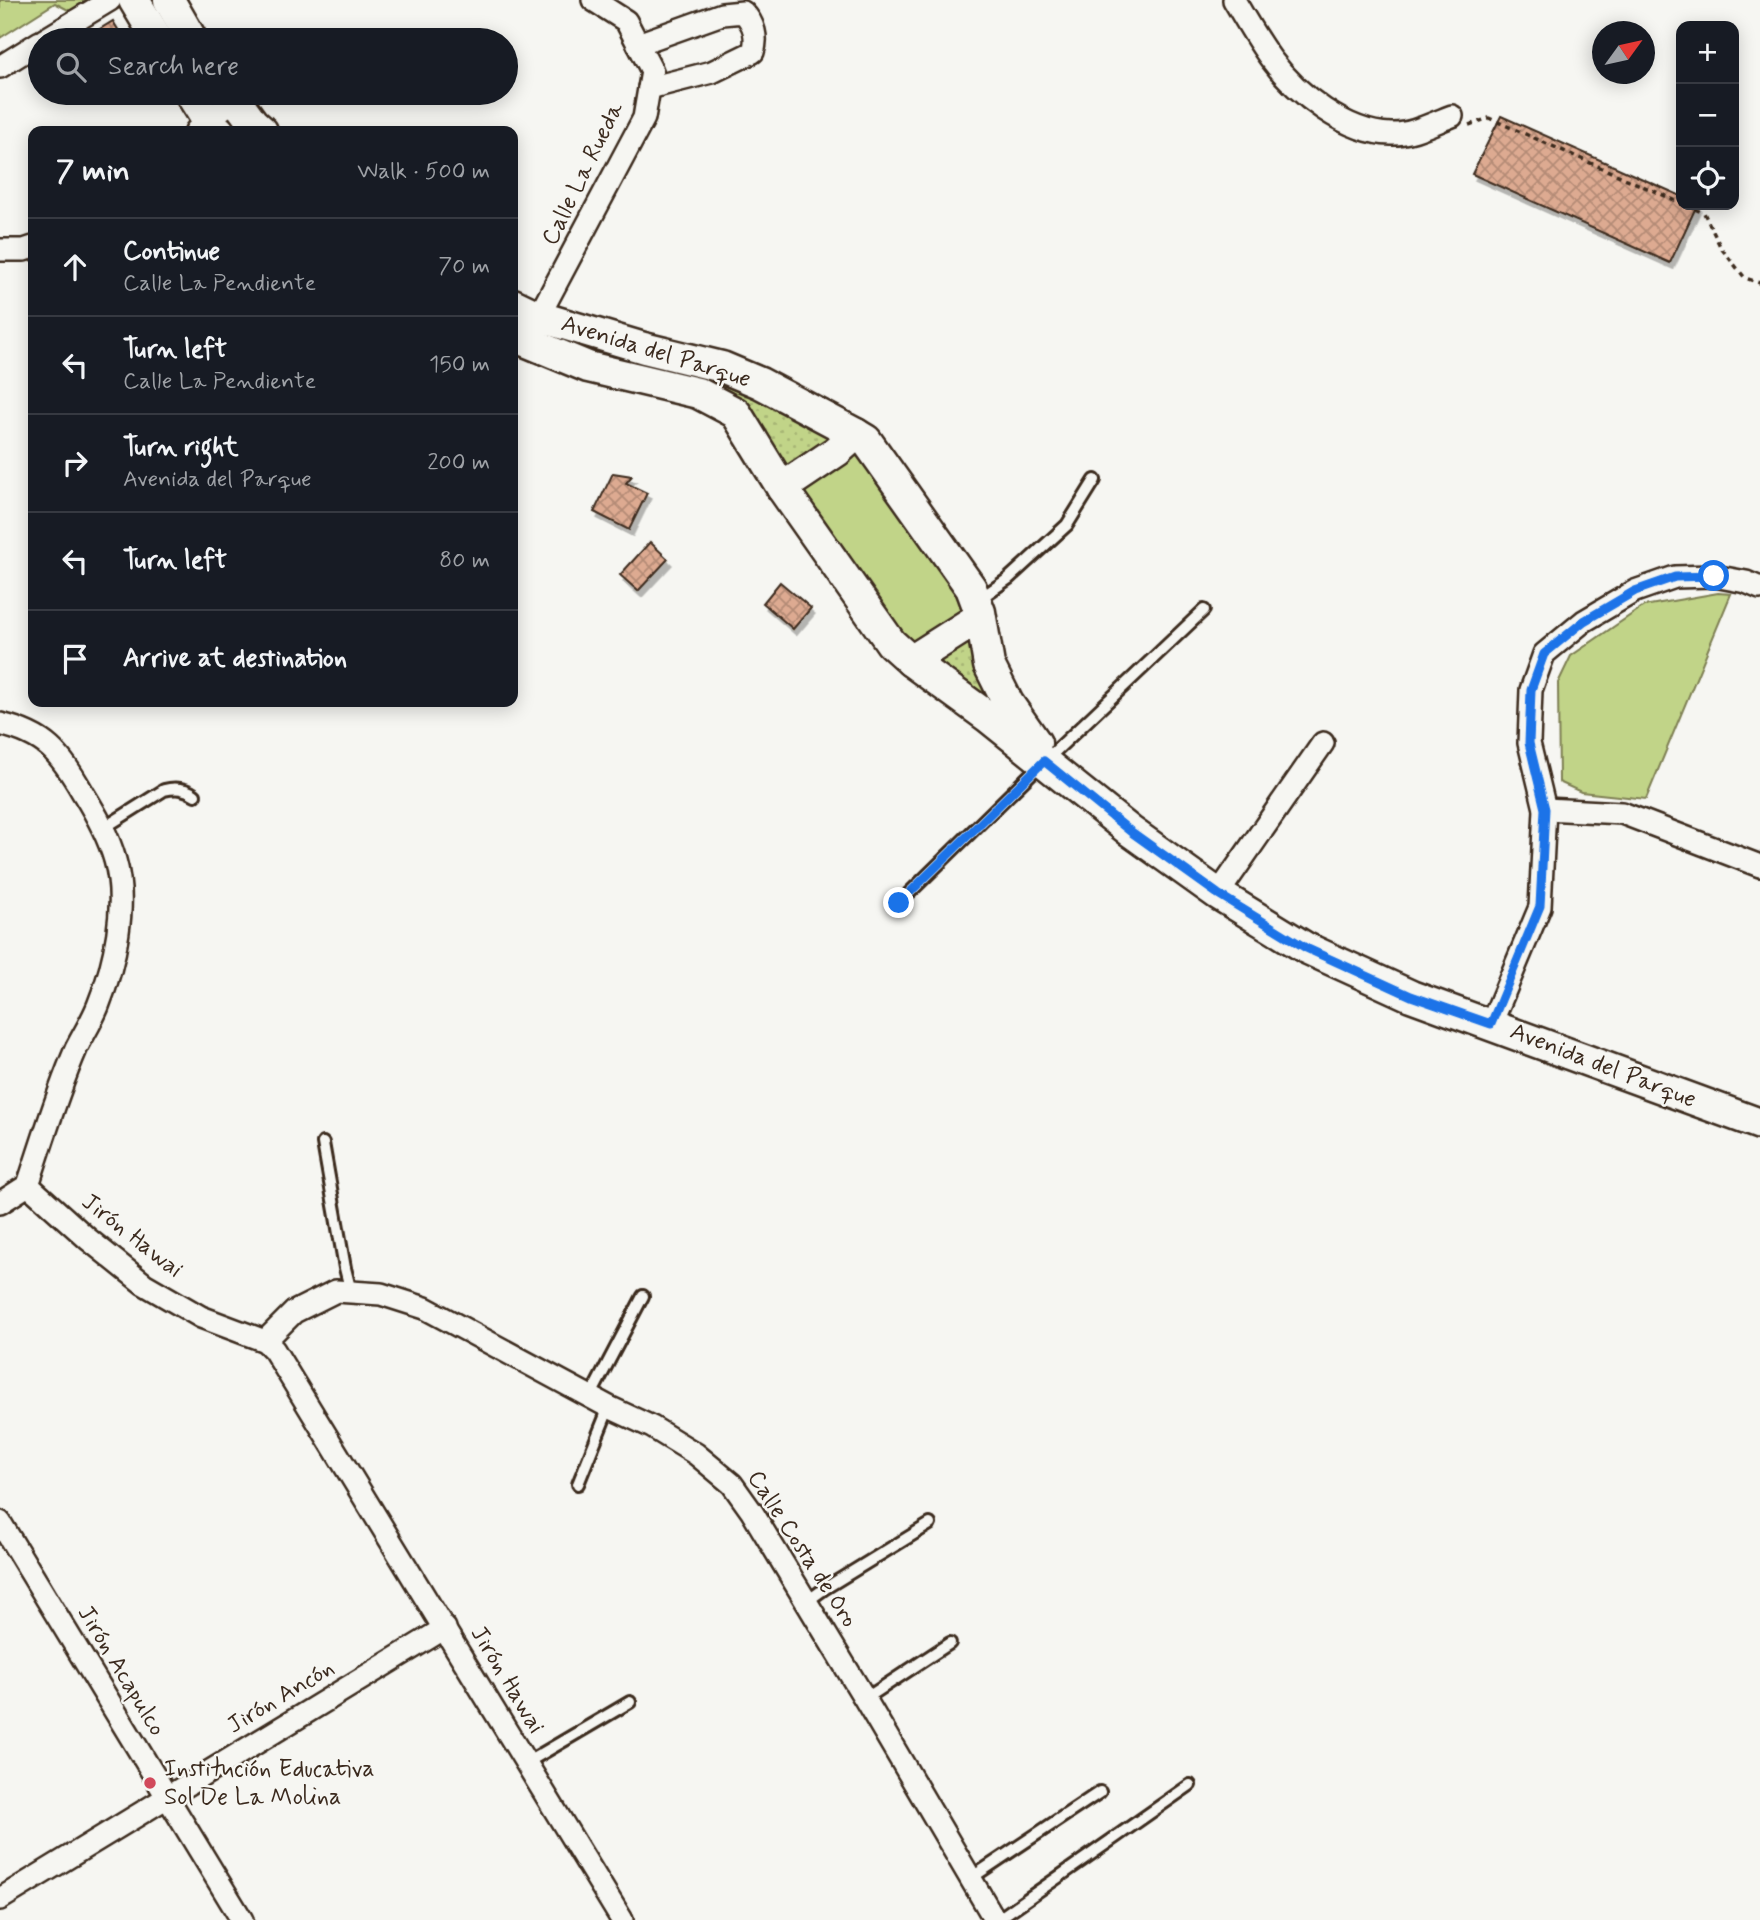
<!DOCTYPE html>
<meta charset="utf-8">
<style>
:root{--surface:#171b24;--page:#20242c;--text:#f1f3f6;--muted:#9ea1a6;--line:#363941}
body{margin:0;font-family:Mynerve,sans-serif;background:var(--page);color:var(--text)}
.controls{position:absolute;right:21px;top:21px;display:grid;overflow:hidden;border-radius:14px;box-shadow:0 4px 18px #0003}
.controls button{width:63px;height:63px;display:grid;place-items:center;padding:0;border:0;border-bottom:2px solid var(--line);background:var(--surface);color:var(--text);font:35px sans-serif}
.compass{position:absolute;left:1592px;top:21px;width:63px;height:63px;border-radius:50%;background:var(--surface);box-shadow:0 4px 18px #0003;rotate:57deg}
.stop{position:absolute;width:21px;height:21px;margin:-16px;border:5px solid #1a73e8;border-radius:50%;background:#fff}
.stop.end{background:#1a73e8;border-color:#fff;box-shadow:0 2px 7px #0008}
.list{margin:0;padding:0;list-style:none}
h2{display:flex;justify-content:space-between;align-items:center;height:91px;margin:0;padding:0 28px;font-size:30px}
h2 small{font-size:23px;font-weight:400;color:var(--muted)}
.list li{display:grid;grid-template-columns:46px 1fr auto;gap:21px;align-items:center;box-sizing:border-box;height:98px;padding:0 28px;border-top:2px solid var(--line)}
.list b{display:block;font-size:26px;white-space:nowrap}
.list p{margin:0;font-size:23px;white-space:nowrap;color:var(--muted)}
.list em{font-size:23px;font-style:normal;color:var(--muted)}
.icon{flex:none;width:38px;height:38px;fill:none;stroke:currentColor;stroke-width:2;stroke-linecap:round;stroke-linejoin:round}
.map{position:relative;flex:none;width:1760px;height:1920px;overflow:hidden}
.search{position:absolute;background:var(--surface);box-shadow:0 4px 18px #0003;left:28px;top:28px;width:490px;height:77px;display:flex;align-items:center;gap:18px;box-sizing:border-box;padding:0 24px;border-radius:38px;color:var(--muted);font-size:26px}
.panel{position:absolute;background:var(--surface);box-shadow:0 4px 18px #0003;left:28px;top:126px;width:490px;height:581px;border-radius:14px}
.map>svg:first-child{display:block}
</style>
<div class="map">
<svg width="1760" height="1920" viewBox="0 0 1760 1920">
<defs>
<pattern id="grass-dots" width="8" height="8" patternUnits="userSpaceOnUse" patternTransform="scale(1.75)"><rect width="8" height="8" fill="#c1d488"/><path d="M2 2h.1M6 6h.1" fill="none" stroke="#a7b675" stroke-width="1.8" stroke-linecap="round"/></pattern>
<pattern id="building-cross-hatch" width="8" height="8" patternUnits="userSpaceOnUse" patternTransform="scale(1.75)"><rect width="8" height="8" fill="#ddaa91"/><path d="M0 0l8 8M0 8l8-8" fill="none" stroke="#b48b76"/></pattern>
<filter id="shadow"><feDropShadow dx="3.5" dy="6" stdDeviation="0" flood-color="#0004"/></filter>
</defs>
<rect width="100%" height="100%" fill="#f6f6f2"/>
<filter id="ink" filterUnits="userSpaceOnUse"><feTurbulence type="fractalNoise" baseFrequency=".0143" numOctaves="2"/><feDisplacementMap in="SourceGraphic" scale="14" xChannelSelector="R" yChannelSelector="G"/><feConvolveMatrix kernelMatrix="1 2 1 2 8 2 1 2 1" color-interpolation-filters="sRGB"/></filter>
<g filter="url(#ink)">
<g fill="url(#grass-dots)" stroke="#7e7f53" stroke-width="2">
<path d="M541 330 724 378 829 435V443L784 471 749 417 537 338Z"/>
<path d="M968 632 992 702 933 664Z"/>
</g>
<g fill="#c1d488" stroke="#7e7f53" stroke-width="2">
<path d="M0 0H93L72 12 55 3 0 38Z"/>
<path d="M849 454 865 459 966 597 964 612 912 644H904L805 501V489Z"/>
<path d="M1718 593 1731 594 1646 799 1581 792 1559 782 1558 683 1571 656 1644 606Z"/>
</g>
<g fill="url(#building-cross-hatch)" stroke="#3b2a1e" stroke-width="2" filter="url(#shadow)">
<path d="M113 21 124 40H82Z"/>
<path d="M1501 116 1681 196V205H1697L1670 263 1472 174Z"/>
<path d="M613 473 632 476 626 483 647 493 629 530 594 512Z"/>
<path d="M650 542 668 559 638 591 620 575Z"/>
<path d="M780 582 811 608 793 629 763 603Z"/>
</g>
<g fill="none" stroke-linecap="round" stroke-linejoin="round">
<g stroke="#3b2a1e" stroke-width="16">
<g id="lane">
<path d="M978 600 1008 579 1067 525 1095 480"/>
<path d="M1047 759 1204 610"/>
<path d="M110 824 164 790C176 787 185 788 195 795"/>
<path d="M899 903 1042 763"/>
<path d="M323 1143 345 1268 351 1292"/>
<path d="M590 1397 643 1296"/>
<path d="M578 1484 609 1407"/>
<path d="M806 1602 824 1589 930 1524"/>
<path d="M865 1699 950 1643"/>
<path d="M526 1763 630 1702"/>
<path d="M971 1878 1100 1792"/>
<path d="M997 1920 1190 1785"/>
</g>
</g>
<g stroke="#3b2a1e" stroke-width="26">
<g id="street">
<path d="M1234 0C1246 20 1257 40 1271 59 1297 94 1346 133 1391 134 1411 135 1433 123 1452 116"/>
<path d="M44 40 110 0"/>
<path d="M638 44 722 14 743 12C754 23 758 38 753 52L712 72 649 88"/>
<path d="M0 67 40 42"/>
<path d="M196 131 207 120 236 99"/>
<path d="M0 250H24L33 247"/>
<path d="M533 327 644 118 652 71 626 21 593 0"/>
<path d="M0 724C46 735 60 753 83 793 96 814 108 835 115 860 128 904 115 964 98 1006 92 1021 83 1035 76 1049 57 1093 43 1140 28 1185L88 1239 144 1284 201 1317 265 1341 274 1350 622 1920"/>
<path d="M1545 809 1622 813 1760 866"/>
<path d="M1218 894 1323 743"/>
<path d="M1491 1024 1540 907 1545 809 1529 743 1531 690 1544 654 1584 621 1635 591 1675 577 1714 576 1746 582 1760 588"/>
<path d="M0 1203 28 1185"/>
<path d="M265 1341 294 1312 336 1291 381 1294 425 1308 609 1407 652 1427 696 1454 732 1484 752 1512 865 1699 995 1920"/>
<path d="M0 1522 242 1920"/>
<path d="M0 1899 445 1628"/>
</g>
</g>
<g stroke="#3b2a1e" stroke-width="35">
<g id="secondary">
<path d="M134 0 158 40"/>
<path d="M169 0 192 40"/>
<path d="M190 93 207 120 219 131"/>
<path d="M231 93 253 123 262 131"/>
<path d="M513 304 540 317 644 348 722 367 760 383 856 434 866 440 971 588 980 612 989 665 1008 703 1036 743"/>
<path d="M513 336 588 367 698 393 736 413 782 488 891 643 911 661 988 717 1130 831 1218 894 1306 948 1411 996 1760 1124"/>
<path d="M782 488 837 451 856 434"/>
<path d="M911 661 980 617"/>
</g>
</g>
<g stroke="#3b2a1e" stroke-width="3.5" stroke-dasharray="5 5" stroke-linecap="butt">
<path d="M1469 125 1489 118 1681 203"/>
<path d="M1686 205 1704 213 1721 248 1745 278 1760 283"/>
</g>
<use href="#lane" stroke="#f6f6f2" stroke-width="10"/>
<use href="#street" stroke="#f6f6f2" stroke-width="21"/>
<use href="#secondary" stroke="#f6f6f2" stroke-width="30"/>
</g>
</g>
<g fill="none" stroke-linecap="round" stroke-linejoin="round" filter="url(#ink)">
<path stroke="#1a73e8" stroke-width="9" d="M899 903 1044 761 1130 831 1218 894 1306 948 1411 996 1491 1024 1540 906 1545 809 1529 743 1531 690 1544 654 1584 621 1635 591 1675 577 1714 576"/>
</g>
<circle fill="#d1495b" stroke="#f6f6f2" stroke-width="2.5" cx="150" cy="1783" r="7"/>
<g text-anchor="middle" dominant-baseline="central" stroke-width="5" stroke-linejoin="round" paint-order="stroke">
<g font-size="24" fill="#3b2a1e" stroke="#f6f6f2">
<text transform="translate(583 174) rotate(-64)">Calle La Rueda</text>
<text transform="translate(656 352) rotate(17)">Avenida del Parque</text>
<text transform="translate(1603 1066) rotate(21)">Avenida del Parque</text>
<text transform="translate(132 1236) rotate(38)">Jirón Hawai</text>
<text transform="translate(802 1549) rotate(57)">Calle Costa de Oro</text>
<text transform="translate(121 1671) rotate(59)">Jirón Acapulco</text>
<text transform="translate(507 1680) rotate(59)">Jirón Hawai</text>
<text transform="translate(281 1697) rotate(-31)">Jirón Ancón</text>
</g>
<g font-size="24" fill="#3b2a1e" stroke="#f6f6f2" text-anchor="start">
<text x="164" y="1769">Institución Educativa<tspan x="164" dy="28">Sol De La Molina</tspan></text>
</g>
</g>
</svg>
<div class="controls">
<button>+</button>
<button>−</button>
<button><svg class="icon" aria-label="locate" viewBox="0 0 24 24"><circle cx="12" cy="12" r="6"/><path d="M12 2v4M12 18v4M2 12h4M18 12h4"/></svg></button>
</div>
<svg class="compass" viewBox="-18 -18 36 36"><path d="M0-13l5 13h-10z" fill="#e53935"/><path d="M0 13l5-13h-10z" fill="#9ea1a6"/></svg>
<div class="stop" style="left:1714px;top:576px"></div>
<div class="stop end" style="left:899px;top:903px"></div>
<div class="search"><svg class="icon" aria-label="search" viewBox="0 0 24 24"><circle cx="10" cy="10" r="6"/><path d="M15 15l6 6"/></svg>Search here</div>
<section class="panel">
<h2>7 min<small>Walk · 500 m</small></h2>
<ul class="list">
<li><svg class="icon" aria-label="ahead" viewBox="0 0 24 24"><path d="M12 20V5M6 11l6-6 6 6"/></svg><div><b>Continue</b><p>Calle La Pendiente</p></div><em>70 m</em></li>
<li><svg class="icon" aria-label="left" viewBox="0 0 24 24"><path d="M17 20v-9H6M10 6l-5 5 5 5"/></svg><div><b>Turn left</b><p>Calle La Pendiente</p></div><em>150 m</em></li>
<li><svg class="icon" aria-label="right" viewBox="0 0 24 24"><path d="M7 20v-9h11M14 6l5 5-5 5"/></svg><div><b>Turn right</b><p>Avenida del Parque</p></div><em>200 m</em></li>
<li><svg class="icon" aria-label="left" viewBox="0 0 24 24"><path d="M17 20v-9H6M10 6l-5 5 5 5"/></svg><div><b>Turn left</b></div><em>80 m</em></li>
<li><svg class="icon" aria-label="arrive" viewBox="0 0 24 24"><path d="M6 21V4h12l-3 4 3 4H6"/></svg><div><b>Arrive at destination</b></div></li>
</ul>
</section>
</div>
